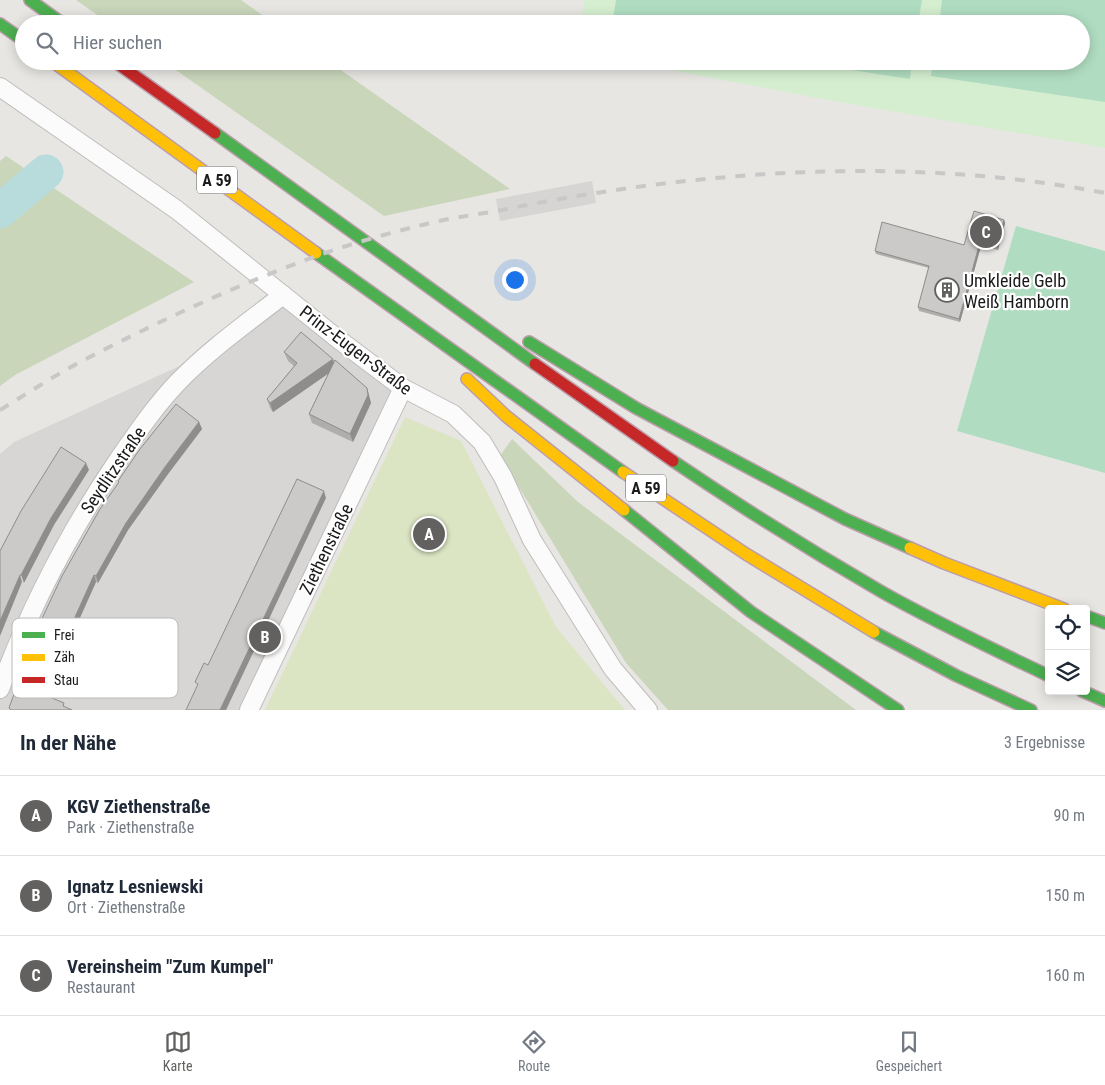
<!DOCTYPE html>
<html lang="de">
<meta charset="utf-8">
<style>
:root{--surface:#fff;--page:#f6f6f7;--text:#1f2937;--muted:#747a83;--line:#e0e1e3;--accent:#626160}
body{margin:0;font-family:"Roboto Condensed",sans-serif;background:var(--page);color:var(--text)}
.controls{position:absolute;right:15px;bottom:15px;display:grid;overflow:hidden;border-radius:5px;box-shadow:0 2px 12px #0003}
.controls button{width:45px;height:45px;display:grid;place-items:center;padding:0;border:0;border-bottom:1px solid var(--line);background:var(--surface);color:var(--text);font:25px sans-serif}
.you{position:absolute;left:514px;top:279px;width:18px;height:18px;margin:-12px;border:4px solid #fff;border-radius:50%;background:#1a73e8;box-shadow:0 0 0 8px #1a73e833}
.badge{display:grid;place-items:center;width:32px;height:32px;border-radius:50%;background:var(--accent);color:#fff;font-size:16px;font-weight:700}
.pin{position:absolute;translate:-50% -50%;border:2px solid #fff;box-shadow:0 1px 5px #0006}
.list{margin:0;padding:0;list-style:none}
h2{display:flex;justify-content:space-between;align-items:center;height:65px;margin:0;padding:0 20px;font-size:21px}
h2 small{font-size:16px;font-weight:400;color:var(--muted)}
.list li{display:grid;grid-template-columns:32px 1fr auto;gap:15px;align-items:center;box-sizing:border-box;height:80px;padding:0 20px;border-top:1px solid var(--line)}
.list b{display:block;font-size:19px;white-space:nowrap}
.list p{margin:0;font-size:16px;white-space:nowrap;color:var(--muted)}
.list em{font-size:16px;font-style:normal;color:var(--muted)}
.icon{flex:none;width:28px;height:28px;fill:none;stroke:currentColor;stroke-width:2;stroke-linecap:round;stroke-linejoin:round}
.map{position:relative;flex:none;width:1105px;height:710px;overflow:hidden}
.search{position:absolute;background:var(--surface);box-shadow:0 2px 12px #0003;left:15px;right:15px;top:15px;height:55px;display:flex;align-items:center;gap:12px;box-sizing:border-box;padding:0 18px;border-radius:28px;color:var(--muted);font-size:19px}
.sheet{height:305px;background:var(--surface)}
nav{display:flex;justify-content:space-around;align-items:center;box-sizing:border-box;height:70px;border-top:1px solid var(--line);background:var(--surface);font-size:14px;color:var(--muted)}
nav a{display:grid;justify-items:center;gap:2px}
nav .on{color:var(--accent)}
.map>svg:first-child{display:block}
</style>
<div class="map">
<svg width="1105" height="710" viewBox="0 0 1105 710">
<rect width="100%" height="100%" fill="#e8e6e3"/>
<path fill="#d7d6d5" d="M283 295 403 388 256 710H0V454L14 442 210 352Z"/>
<path fill="#dbe4c3" d="M405 417 461 441 556 627 625 710H265Z"/>
<g fill="#c9d6ba">
<path d="M76 0H241L275 24H110Z"/>
<path d="M163 61H328L510 189 384 216Z"/>
<path d="M6 156 194 282 15 375 0 386V161Z"/>
<path d="M512 439 578 502 856 710H668L626 663 500 456Z"/>
</g>
<path fill="#d5eecf" d="M585 0H1105V148L839 102 622 61H1081V24H580Z"/>
<g fill="#b0ddc1">
<path d="M616 0H922L918 24H612Z"/>
<path d="M942 0H1105V102L931 76 933 61H1081V24H939Z"/>
<path d="M793 61H912L910 79Z"/>
<path d="M1016 226 1105 251V473L957 431Z"/>
</g>
<path fill="#d6d5d4" d="M592 181 596 203 500 221 496 199Z"/>
<g fill="none" stroke-linecap="round" stroke-linejoin="round">
<path stroke="#b8dbdb" stroke-width="35" d="M0 211 46 172"/>
<g stroke="#bebdbb" stroke-width="20">
<g id="street">
<path d="M0 87 177 210 338 339 403 388 453 414 482 442 503 477 532 540 613 669 648 710"/>
<path d="M0 689C30 607 69 532 118 460 137 433 155 406 178 382 210 349 247 323 283 295"/>
<path d="M249 710 403 388"/>
</g>
</g>
<g stroke="#bb9dab" stroke-width="14">
<g id="fast">
<path d="M30 0 63 24"/>
<path d="M0 24 24 41"/>
<path d="M215 133 535 364"/>
<path d="M316 253 623 472"/>
<path d="M529 342 636 408 845 519 910 548"/>
<path d="M673 461C741 507 811 551 882 592 937 623 993 649 1049 676"/>
<path d="M624 510 751 612 898 710"/>
<path d="M1086 616 1105 623"/>
<path d="M874 632 957 676 1031 710"/>
<path d="M1082 691 1105 701"/>
</g>
</g>
<g stroke="#bb9dab" stroke-width="14">
<g id="slow">
<path d="M52 61 316 253"/>
<path d="M467 379 506 416 624 510"/>
<path d="M623 472 746 554 874 632"/>
<path d="M910 548 944 563 1064 609"/>
</g>
</g>
<g stroke="#bb9dab" stroke-width="14">
<g id="jam">
<path d="M114 61 215 133"/>
<path d="M535 364 673 461"/>
</g>
</g>
<use href="#street" stroke="#fcfbfb" stroke-width="18"/>
<use href="#fast" stroke="#4caf50" stroke-width="11"/>
<use href="#slow" stroke="#ffc107" stroke-width="11"/>
<use href="#jam" stroke="#c62828" stroke-width="11"/>
<path stroke="#c9c8c8" stroke-width="4" stroke-dasharray="10 10" stroke-linecap="butt" d="M0 410C28 393 55 375 84 360 161 320 241 283 322 254 354 243 389 233 422 225 448 218 475 215 502 210 698 170 907 155 1105 193"/>
</g>
<g fill="#afaeac">
<path d="M1004 220 1005 223 998 250 981 246 960 322 919 311 918 307 929 268 876 254 875 251 964 245Z"/>
<path d="M284 352 334 362 367 388 371 403 353 442 312 423 309 414 328 374 273 412 270 408 267 399 294 366 288 361Z"/>
<path d="M199 422 202 429 168 474 128 530 98 583 96 582 65 651 66 654 51 697 65 707 10 710 119 482 118 481Z"/>
</g>
<g fill="#8f8d8c">
<path d="M1004 220 1005 223 998 250 997 247Z"/>
<path d="M980 242 981 246 960 322 959 319Z"/>
<path d="M333 359 336 368 273 412 270 403Z"/>
<path d="M367 388 371 403 353 442 350 434Z"/>
<path d="M199 422 202 429 168 474 128 530 98 583 96 576 126 523 165 467Z"/>
<path d="M86 463 89 470 54 525 24 583 21 575 51 518Z"/>
<path d="M324 491 326 498 226 710H220Z"/>
<path d="M20 575 22 582 0 636V621Z"/>
<path d="M94 575 96 582 65 651 66 654 49 702 47 696 62 646Z"/>
</g>
<g fill="#cccac8" stroke="#8f8d8c">
<path d="M974 211 1004 220 997 247 980 242 959 319 918 307 929 266 875 251 882 222 964 245Z"/>
<path d="M301 332 333 359 270 403 267 399 297 363 284 352Z"/>
<path d="M335 360 367 388 368 395 350 434 309 414Z"/>
<path d="M176 404 199 422 165 467 126 523 96 576 94 575 62 646 64 647 47 696 64 703 63 706 72 710H11L9 708 38 627 62 576 100 509 119 482 118 481 140 449Z"/>
<path d="M61 447 86 463 51 518 21 575H20L0 621V551L21 511Z"/>
<path d="M297 479 324 491 220 710H186L198 684 195 682 204 663 208 665Z"/>
</g>
<defs>
<g id="building-ring" transform="scale(1.25)"><circle r="9.5" fill="#fff" stroke="#626160" stroke-width="1.5"/><path d="M-4-6H4V6H1V3H-1V6H-4ZM-2.5-4.3h1.7v1.8h-1.7ZM.8-4.3h1.7v1.8H.8ZM-2.5-1h1.7V.8h-1.7ZM.8-1h1.7V.8H.8Z" fill="#626160"/></g>
</defs>
<g fill-rule="evenodd">
<use href="#building-ring" x="947" y="290"/>
</g>
<g text-anchor="middle" dominant-baseline="central" stroke-width="4.5" stroke-linejoin="round" paint-order="stroke">
<g fill="#fff" stroke="#5f5f5f" stroke-width="1">
<rect x="197" y="166.5" width="40" height="27" rx="4"/>
<rect x="626" y="474.5" width="40" height="27" rx="4"/>
</g>
<g font-size="16" font-weight="bold" fill="#1a1a1a">
<text x="217" y="180">A 59</text>
<text x="646" y="488">A 59</text>
</g>
<g font-size="18" fill="#1a1a1a" stroke="#fff" text-anchor="start">
<text x="964" y="280">Umkleide Gelb<tspan x="964" dy="21">Weiß Hamborn</tspan></text>
</g>
<g font-size="18" fill="#1a1a1a" stroke="#fff">
<text transform="translate(356 350) rotate(37)">Prinz-Eugen-Straße</text>
<text transform="translate(113 470) rotate(-56)">Seydlitzstraße</text>
<text transform="translate(326 549) rotate(-64)">Ziethenstraße</text>
</g>
</g>
<rect x="12" y="618" width="166" height="80" rx="8" fill="#fff" stroke="#bababa" stroke-width="1"/>
<rect x="22" y="632" width="23" height="6" fill="#4caf50"/>
<rect x="22" y="654" width="23" height="7" fill="#ffc107"/>
<rect x="22" y="677" width="23" height="6" fill="#c62828"/>
<g font-size="14" fill="#1a1a1a">
<text x="54" y="640">Frei</text>
<text x="54" y="662">Zäh</text>
<text x="54" y="685">Stau</text>
</g>
</svg>
<div class="controls">
<button><svg class="icon" aria-label="locate" viewBox="0 0 24 24"><circle cx="12" cy="12" r="6"/><path d="M12 2v4M12 18v4M2 12h4M18 12h4"/></svg></button>
<button><svg class="icon" aria-label="layers" viewBox="0 0 24 24"><path d="M12 4l9 5-9 5-9-5zM3 14l9 5 9-5"/></svg></button>
</div>
<div class="you"></div>
<div class="pin badge" style="left:429px;top:534px">A</div>
<div class="pin badge" style="left:265px;top:637px">B</div>
<div class="pin badge" style="left:986px;top:232px">C</div>
<div class="search"><svg class="icon" aria-label="search" viewBox="0 0 24 24"><circle cx="10" cy="10" r="6"/><path d="M15 15l6 6"/></svg>Hier suchen</div>
</div>
<section class="sheet">
<h2>In der Nähe<small>3 Ergebnisse</small></h2>
<ul class="list">
<li><span class="badge">A</span><div><b>KGV Ziethenstraße</b><p>Park · Ziethenstraße</p></div><em>90 m</em></li>
<li><span class="badge">B</span><div><b>Ignatz Lesniewski</b><p>Ort · Ziethenstraße</p></div><em>150 m</em></li>
<li><span class="badge">C</span><div><b>Vereinsheim &quot;Zum Kumpel&quot;</b><p>Restaurant</p></div><em>160 m</em></li>
</ul>
</section>
<nav>
<a class="on"><svg class="icon" aria-label="map" viewBox="0 0 24 24"><path d="M3 6l6-2 6 2 6-2v14l-6 2-6-2-6 2zM9 4v14M15 6v14"/></svg>Karte</a>
<a><svg class="icon" aria-label="directions" viewBox="0 0 24 24"><path d="M12 3l9 9-9 9-9-9zM9 14v-3h6M13 9l2 2-2 2"/></svg>Route</a>
<a><svg class="icon" aria-label="saved" viewBox="0 0 24 24"><path d="M7 4h10v16l-5-4-5 4z"/></svg>Gespeichert</a>
</nav>
